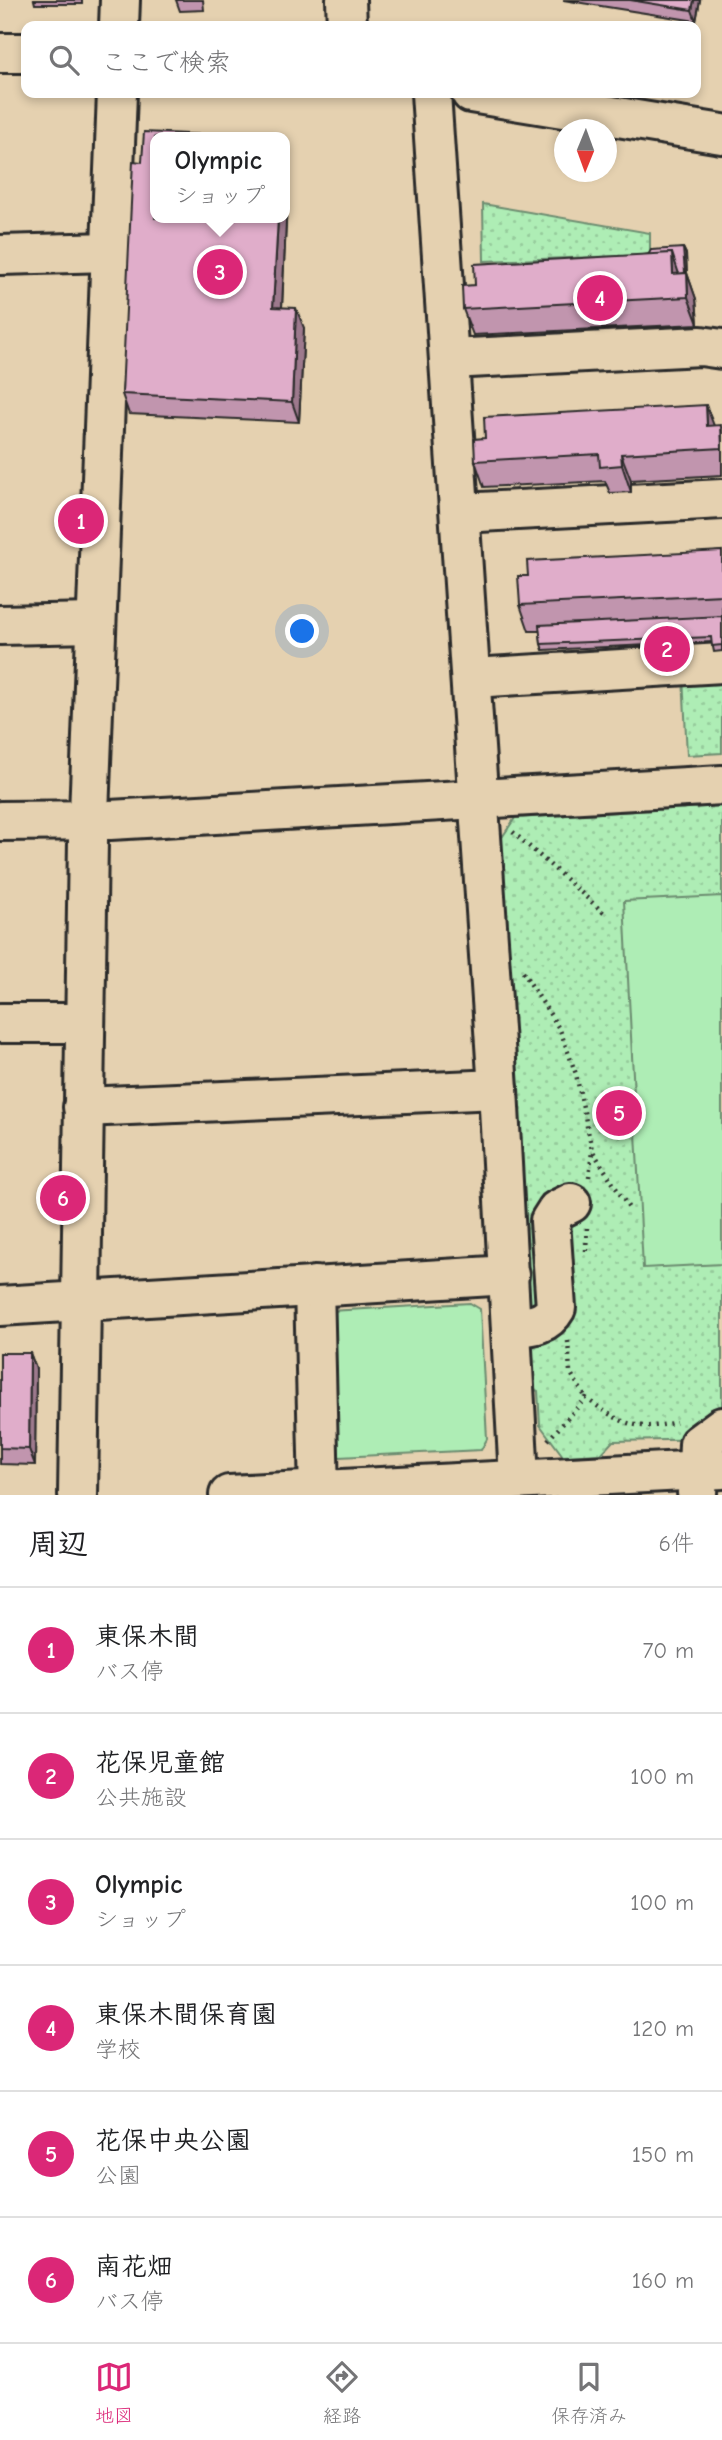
<!DOCTYPE html>
<html lang="ja">
<meta charset="utf-8">
<style>
:root{--surface:#fff;--page:#f2f2f2;--text:#202124;--muted:#757577;--line:#e0e0e0;--accent:#db2777}
body{margin:0;font-family:"Comic Neue","Klee One",sans-serif;background:var(--page);color:var(--text)}
.compass{position:absolute;left:554px;top:119px;width:63px;height:63px;border-radius:50%;background:var(--surface);box-shadow:0 4px 10px #0003;rotate:181deg}
.you{position:absolute;left:303px;top:632px;width:24px;height:24px;margin:-18px;border:5px solid #fff;border-radius:50%;background:#1a73e8;box-shadow:0 0 0 10px #1a73e833}
.badge{display:grid;place-items:center;width:46px;height:46px;border-radius:50%;background:var(--accent);color:#fff;font-size:23px;font-weight:700}
.pin{position:absolute;translate:-50% -50%;border:4px solid #fff;box-shadow:0 2px 7px #0006}
.popup{position:absolute;left:150px;top:132px;width:140px;height:91px;box-sizing:border-box;display:grid;place-content:center;border-radius:14px;background:var(--surface);filter:drop-shadow(0 2px 5px #0005);font-size:23px;white-space:nowrap;color:var(--muted)}
.popup b{font-size:26px;color:var(--text)}
.popup::after{content:'';position:absolute;left:50%;top:100%;margin-left:-14px;border:14px solid transparent;border-top-color:var(--surface)}
.list{margin:0;padding:0;list-style:none}
h2{display:flex;justify-content:space-between;align-items:center;height:91px;margin:0;padding:0 28px;font-size:30px}
h2 small{font-size:23px;font-weight:400;color:var(--muted)}
.list li{display:grid;grid-template-columns:46px 1fr auto;gap:21px;align-items:center;box-sizing:border-box;height:126px;padding:0 28px;border-top:2px solid var(--line)}
.list b{display:block;font-size:26px;white-space:nowrap}
.list p{margin:0;font-size:23px;white-space:nowrap;color:var(--muted)}
.list em{font-size:23px;font-style:normal;color:var(--muted)}
.icon{flex:none;width:38px;height:38px;fill:none;stroke:currentColor;stroke-width:2;stroke-linecap:round;stroke-linejoin:round}
.map{position:relative;flex:none;width:722px;height:1495px;overflow:hidden}
.search{position:absolute;background:var(--surface);box-shadow:0 4px 10px #0003;left:21px;right:21px;top:21px;height:77px;display:flex;align-items:center;gap:18px;box-sizing:border-box;padding:0 24px;border-radius:14px;color:var(--muted);font-size:26px}
.sheet{height:847px;background:var(--surface)}
nav{display:flex;justify-content:space-around;align-items:center;box-sizing:border-box;height:98px;border-top:2px solid var(--line);background:var(--surface);font-size:19px;color:var(--muted)}
nav a{display:grid;justify-items:center;gap:4px}
nav .on{color:var(--accent)}
.map>svg:first-child{display:block}
</style>
<div class="map">
<svg width="722" height="1495" viewBox="0 0 722 1495">
<defs>
<pattern id="park-dots" width="8" height="8" patternUnits="userSpaceOnUse" patternTransform="scale(1.75)"><rect width="8" height="8" fill="#aeedb5"/><path d="M2 2h.1M6 6h.1" fill="none" stroke="#96cb9c" stroke-width="1.8" stroke-linecap="round"/></pattern>
</defs>
<rect width="100%" height="100%" fill="#e5d1b0"/>
<filter id="ink" filterUnits="userSpaceOnUse"><feTurbulence type="fractalNoise" baseFrequency=".0143" numOctaves="2"/><feDisplacementMap in="SourceGraphic" scale="14" xChannelSelector="R" yChannelSelector="G"/><feConvolveMatrix kernelMatrix="1 2 1 2 8 2 1 2 1" color-interpolation-filters="sRGB"/></filter>
<g filter="url(#ink)">
<g fill="url(#park-dots)" stroke="#6c8c70" stroke-width="2">
<path d="M483 204 650 233V255L484 261Z"/>
<path d="M722 674V753L687 755 683 676Z"/>
<path d="M722 806V1439L613 1441 601 1454 563 1456 540 1425 538 1391 530 1388 501 839 515 818Z"/>
</g>
<g fill="#aeedb5" stroke="#6c8c70" stroke-width="2">
<path d="M722 896V1264L643 1268 624 901Z"/>
<path d="M470 1303 480 1309 487 1439 481 1450 339 1457 330 1311Z"/>
</g>
<g fill="none" stroke-linecap="round" stroke-linejoin="round">
<g stroke="#2b2b2b" stroke-width="44">
<g id="minor">
<path d="M346 0 347 26"/>
<path d="M119 26 120 0"/>
<path d="M0 53H26"/>
<path d="M431 93 498 1089 519 1479"/>
<path d="M471 93 722 134"/>
<path d="M0 255 110 252"/>
<path d="M450 359 701 346 722 349"/>
<path d="M461 513 722 499"/>
<path d="M0 625 95 623"/>
<path d="M472 678 722 663"/>
<path d="M0 821 110 820 722 785"/>
<path d="M0 1023H85"/>
<path d="M83 1107 498 1089"/>
<path d="M314 1286 319 1495"/>
<path d="M0 1306 509 1275"/>
<path d="M511 1328C530 1326 546 1326 556 1308L550 1221 557 1210 571 1203"/>
<path d="M697 1493 699 1444 722 1427"/>
<path d="M78 1495 88 840 117 93"/>
<path d="M229 1495 722 1469"/>
</g>
</g>
<g stroke="#2b2b2b" stroke-width="4.5" stroke-dasharray="2 5" stroke-linecap="butt">
<path d="M513 832 605 914"/>
<path d="M523 972 560 1030 576 1074 592 1150 630 1210"/>
<path d="M589 1177 592 1151"/>
<path d="M586 1251 587 1228"/>
<path d="M568 1341 570 1372 586 1398"/>
<path d="M548 1440 586 1398C618 1421 634 1433 676 1422"/>
</g>
<use href="#minor" stroke="#e5d1b0" stroke-width="38"/>
</g>
<g fill="#c195ae" stroke="#2b2b2b" stroke-width="2">
<path d="M34 0H82V4H35Z"/>
<path d="M176 0H203L204 10 180 11Z"/>
<path d="M563 0H700L696 21Z"/>
<path d="M289 159 282 308 304 328 299 422 129 414 122 394 142 162Z"/>
<path d="M683 248 686 254 687 273 696 299 698 324 473 335 463 309 475 285Z"/>
<path d="M714 426 722 428V475L631 480V492L610 493 605 481 484 487 475 461Z"/>
<path d="M722 551V651L714 652 712 642 543 650 541 644 540 631H529L520 605 528 576Z"/>
<path d="M0 1353H30L36 1369 35 1465 0 1464Z"/>
</g>
<g fill="#9d798d" stroke="#2b2b2b" stroke-width="2">
<path d="M694 0H700L696 21 692 10Z"/>
<path d="M285 148 289 159 281 327 273 307 278 218H285Z"/>
<path d="M683 248 686 254 687 288 685 282Z"/>
<path d="M672 253 682 280 673 274Z"/>
<path d="M687 273 696 299 698 324 688 297Z"/>
<path d="M296 308 304 328 299 422 292 402Z"/>
<path d="M706 405 716 431 707 426Z"/>
<path d="M621 454 631 480V492L622 465Z"/>
<path d="M30 1353 36 1369 35 1465 29 1449Z"/>
</g>
<g fill="#e0adca" stroke="#2b2b2b" stroke-width="2">
<path d="M630 0H694L692 10Z"/>
<path d="M144 132 251 137H155V218H278L273 307 296 308 292 402 122 394 133 161 142 162Z"/>
<path d="M683 248 685 273 679 274 672 253 648 255 651 250Z"/>
<path d="M672 253 673 274 687 273 688 297 463 309 462 286 475 285 474 264Z"/>
<path d="M706 405 707 426 721 425 722 448 621 454 622 465 600 467 599 454 475 461 474 439 485 438 484 417Z"/>
<path d="M722 551V595L520 605 518 576H528L527 561Z"/>
<path d="M722 616V645L712 646 711 637 541 644 539 625Z"/>
<path d="M0 1353H30L29 1449 0 1448Z"/>
</g>
</g>
</svg>
<svg class="compass" viewBox="-18 -18 36 36"><path d="M0-13l5 13h-10z" fill="#e53935"/><path d="M0 13l5-13h-10z" fill="#757577"/></svg>
<div class="you"></div>
<div class="pin badge" style="left:81px;top:521px">1</div>
<div class="pin badge" style="left:667px;top:649px">2</div>
<div class="pin badge" style="left:220px;top:272px">3</div>
<div class="popup"><b>Olympic</b>ショップ</div>
<div class="pin badge" style="left:600px;top:298px">4</div>
<div class="pin badge" style="left:619px;top:1113px">5</div>
<div class="pin badge" style="left:63px;top:1198px">6</div>
<div class="search"><svg class="icon" aria-label="search" viewBox="0 0 24 24"><circle cx="10" cy="10" r="6"/><path d="M15 15l6 6"/></svg>ここで検索</div>
</div>
<section class="sheet">
<h2>周辺<small>6件</small></h2>
<ul class="list">
<li><span class="badge">1</span><div><b>東保木間</b><p>バス停</p></div><em>70 m</em></li>
<li><span class="badge">2</span><div><b>花保児童館</b><p>公共施設</p></div><em>100 m</em></li>
<li><span class="badge">3</span><div><b>Olympic</b><p>ショップ</p></div><em>100 m</em></li>
<li><span class="badge">4</span><div><b>東保木間保育園</b><p>学校</p></div><em>120 m</em></li>
<li><span class="badge">5</span><div><b>花保中央公園</b><p>公園</p></div><em>150 m</em></li>
<li><span class="badge">6</span><div><b>南花畑</b><p>バス停</p></div><em>160 m</em></li>
</ul>
</section>
<nav>
<a class="on"><svg class="icon" aria-label="map" viewBox="0 0 24 24"><path d="M3 6l6-2 6 2 6-2v14l-6 2-6-2-6 2zM9 4v14M15 6v14"/></svg>地図</a>
<a><svg class="icon" aria-label="directions" viewBox="0 0 24 24"><path d="M12 3l9 9-9 9-9-9zM9 14v-3h6M13 9l2 2-2 2"/></svg>経路</a>
<a><svg class="icon" aria-label="saved" viewBox="0 0 24 24"><path d="M7 4h10v16l-5-4-5 4z"/></svg>保存済み</a>
</nav>
